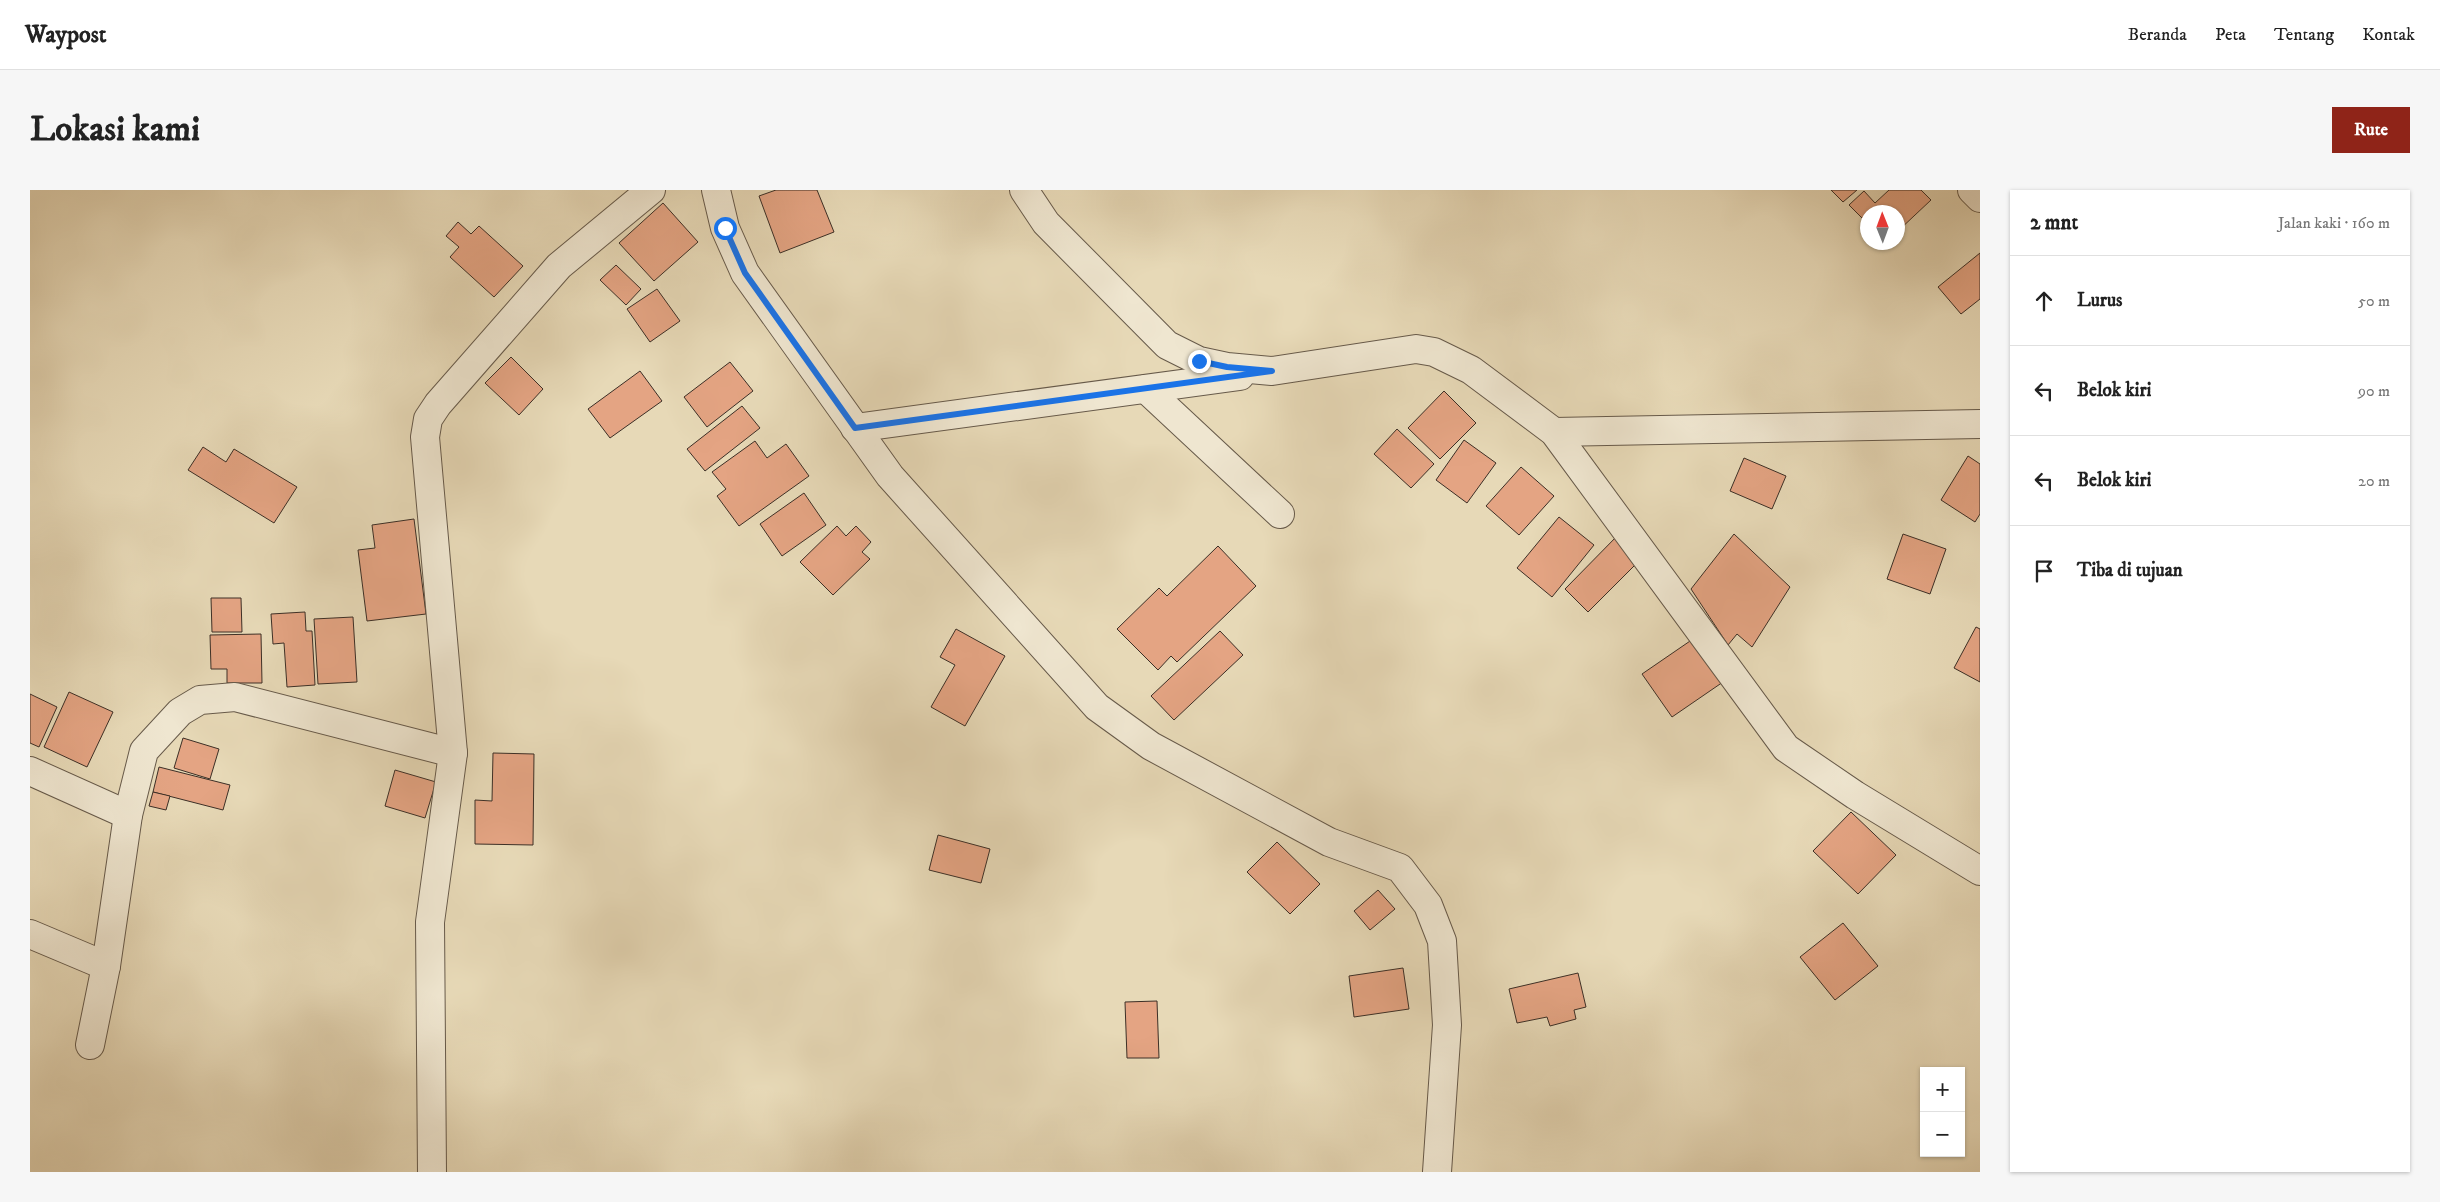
<!DOCTYPE html>
<html lang="id">
<meta charset="utf-8">
<style>
:root{--surface:#fff;--page:#f6f6f6;--text:#222;--muted:#767676;--line:#e0e0e0;--accent:#8f2418}
body{margin:0;font-family:"IM FELL DW Pica",serif;background:var(--page);color:var(--text)}
.controls{position:absolute;right:15px;bottom:15px;display:grid;overflow:hidden;border-radius:0px;box-shadow:0 1px 4px #0004}
.controls button{width:45px;height:45px;display:grid;place-items:center;padding:0;border:0;border-bottom:1px solid var(--line);background:var(--surface);color:var(--text);font:25px sans-serif}
.compass{position:absolute;left:1830px;top:15px;width:45px;height:45px;border-radius:50%;background:var(--surface);box-shadow:0 1px 4px #0004;rotate:359deg}
.stop{position:absolute;width:15px;height:15px;margin:-11px;border:4px solid #1a73e8;border-radius:50%;background:#fff}
.stop.end{background:#1a73e8;border-color:#fff;box-shadow:0 1px 5px #0008}
.list{margin:0;padding:0;list-style:none}
h2{display:flex;justify-content:space-between;align-items:center;height:65px;margin:0;padding:0 20px;font-size:21px}
h2 small{font-size:16px;font-weight:400;color:var(--muted)}
.list li{display:grid;grid-template-columns:32px 1fr auto;gap:15px;align-items:center;box-sizing:border-box;height:90px;padding:0 20px;border-top:1px solid var(--line)}
.list b{display:block;font-size:19px;white-space:nowrap}
.list em{font-size:16px;font-style:normal;color:var(--muted)}
.icon{flex:none;width:28px;height:28px;fill:none;stroke:currentColor;stroke-width:2;stroke-linecap:round;stroke-linejoin:round}
.map{position:relative;flex:none;width:1950px;height:982px;overflow:hidden;border-radius:0px}
header{display:flex;align-items:center;gap:30px;box-sizing:border-box;height:70px;padding:0 25px;background:var(--surface);border-bottom:1px solid var(--line)}
header strong{font-size:24px}
nav{display:flex;gap:28px;margin-inline-start:auto;font-size:18px}
.intro{display:flex;align-items:center;justify-content:space-between;box-sizing:border-box;height:120px;padding:0 30px}
h1{margin:0;font-size:35px}
.button{padding:12px 22px;border-radius:0px;background:var(--accent);color:#fff;font-size:18px;font-weight:700}
main{display:flex;gap:30px;padding:0 30px}
aside{flex:1;background:var(--surface);border-radius:0px;box-shadow:0 1px 4px #0004}
.map>svg:first-child{display:block}
</style>
<header>
<strong>Waypost</strong>
<nav><a>Beranda</a><a>Peta</a><a>Tentang</a><a>Kontak</a></nav>
</header>
<div class="intro"><h1>Lokasi kami</h1><a class="button">Rute</a></div>
<main>
<div class="map">
<svg width="1950" height="982" viewBox="0 0 1950 982">
<rect width="100%" height="100%" fill="#e7d9b7"/>
<filter id="stains"><feTurbulence type="fractalNoise" baseFrequency=".004" numOctaves="4"/><feColorMatrix values="0 0 0 0 .2 0 0 0 0 .09 0 0 0 0 .02 0 0 0 .5 -.17"/></filter>
<radialGradient id="worn" r=".72"><stop offset=".6" stop-color="#630" stop-opacity="0"/><stop offset="1" stop-color="#630" stop-opacity=".3"/></radialGradient>
<g fill="#e4a483" stroke="#3c2f26">
<path d="M746 0H787L804 42 750 63 729 6Z"/>
<path d="M1801 0H1827L1813 12Z"/>
<path d="M1859 0H1891L1901 10 1868 41V22H1838V34L1819 15 1834 1 1845 13Z"/>
<path d="M633 13 668 52 624 91 589 53Z"/>
<path d="M428 32 441 44 449 36 493 76 464 107 420 67 429 57 416 46Z"/>
<path d="M1950 63V109L1931 124 1908 97Z"/>
<path d="M586 75 611 99 596 115 570 90Z"/>
<path d="M627 99 650 131 620 152 597 119Z"/>
<path d="M481 167 513 199 489 225 455 193Z"/>
<path d="M700 172 723 201 677 237 654 207Z"/>
<path d="M610 181 632 211 580 248 558 219Z"/>
<path d="M1414 201 1446 233 1410 269 1378 238Z"/>
<path d="M712 216 730 238 675 281 657 259Z"/>
<path d="M1367 239 1404 274 1381 298 1344 264Z"/>
<path d="M1434 250 1466 273 1437 313 1406 290Z"/>
<path d="M725 251 737 268 756 254 779 286 709 336 687 306 696 299 682 282Z"/>
<path d="M173 257 196 272 204 259 267 297 244 333 158 280Z"/>
<path d="M1938 266 1950 274V324L1945 332 1911 310Z"/>
<path d="M1714 268 1756 286 1742 319 1700 301Z"/>
<path d="M1491 277 1524 306 1489 345 1456 316Z"/>
<path d="M774 303 796 335 752 366 730 334Z"/>
<path d="M1529 327 1564 355 1522 407 1487 378Z"/>
<path d="M384 329 396 424 337 431 328 360 345 358 342 335Z"/>
<path d="M807 336 816 346 826 336 841 352 832 362 840 369 803 405 770 372Z"/>
<path d="M1590 343 1613 367 1558 422 1535 399Z"/>
<path d="M1704 344 1760 397 1722 457 1707 444 1698 455 1661 399Z"/>
<path d="M1873 344 1916 359 1900 404 1857 389Z"/>
<path d="M1188 356 1226 396 1147 472 1141 466 1128 480 1087 439 1129 398 1137 406Z"/>
<path d="M181 408H211L212 442H182Z"/>
<path d="M275 422 276 441H282L285 495 257 497 254 453 243 454 241 424Z"/>
<path d="M323 427 327 492 288 494 284 429Z"/>
<path d="M1946 437 1950 439V492L1924 478Z"/>
<path d="M926 439 975 466 935 536 901 517 925 475 910 467Z"/>
<path d="M1190 441 1213 465 1144 530 1121 506Z"/>
<path d="M231 444 232 493H197V479H181L180 445Z"/>
<path d="M1663 449 1693 492 1642 527 1612 484Z"/>
<path d="M39 502 83 522 57 577 14 557Z"/>
<path d="M0 504 27 517 9 557 0 553Z"/>
<path d="M153 548 189 559 180 589 144 578Z"/>
<path d="M463 563 504 564 503 655 445 654V610L462 611Z"/>
<path d="M129 577 200 595 193 620 123 602Z"/>
<path d="M365 580 406 592 395 628 355 616Z"/>
<path d="M123 602 140 606 136 620 119 616Z"/>
<path d="M1821 622 1866 665 1828 704 1783 661Z"/>
<path d="M908 645 960 659 951 693 899 680Z"/>
<path d="M1247 652 1290 694 1260 724 1217 682Z"/>
<path d="M1348 700 1365 719 1340 740 1324 721Z"/>
<path d="M1813 733 1848 776 1805 810 1770 767Z"/>
<path d="M1373 778 1379 819 1324 827 1319 786Z"/>
<path d="M1548 783 1556 817 1544 820 1546 829 1520 836 1517 827 1487 833 1479 799Z"/>
<path d="M1127 811 1129 868H1097L1095 812Z"/>
</g>
<g fill="none" stroke-linecap="round" stroke-linejoin="round">
<g stroke="#675a4a" stroke-width="30">
<g id="street">
<path d="M686 0 695 38 715 83 860 286 1067 517 1121 556 1299 652 1370 678 1398 715 1412 751 1417 835 1407 982"/>
<path d="M994 0 1016 33 1137 155 1169 171 1197 177 1242 181 1386 159 1404 162 1441 180 1524 242 1756 558 1825 605 1950 681"/>
<path d="M1942 0 1950 8"/>
<path d="M1116 199 1250 324"/>
<path d="M825 238 1210 186"/>
<path d="M1524 242 1950 234"/>
<path d="M0 581 98 625"/>
<path d="M0 744 76 776"/>
<path d="M60 855 76 776 98 625 114 561 150 522 170 510 205 507 423 563"/>
<path d="M402 982 400 732 423 563 395 247 398 229 408 214 529 76 621 0"/>
</g>
</g>
<use href="#street" stroke="#efe6d0" stroke-width="28"/>
</g>
<g fill="none" stroke-linecap="round" stroke-linejoin="round">
<path stroke="#1a73e8" stroke-width="6" d="M695 38 715 83 825 238 1242 181 1197 177 1169 171"/>
</g>
<rect width="100%" height="100%" filter="url(#stains)"/>
<rect width="100%" height="100%" fill="url(#worn)"/>
</svg>
<div class="controls">
<button>+</button>
<button>−</button>
</div>
<svg class="compass" viewBox="-18 -18 36 36"><path d="M0-13l5 13h-10z" fill="#e53935"/><path d="M0 13l5-13h-10z" fill="#767676"/></svg>
<div class="stop" style="left:695px;top:38px"></div>
<div class="stop end" style="left:1169px;top:171px"></div>
</div>
<aside>
<h2>2 mnt<small>Jalan kaki · 160 m</small></h2>
<ul class="list">
<li><svg class="icon" aria-label="ahead" viewBox="0 0 24 24"><path d="M12 20V5M6 11l6-6 6 6"/></svg><div><b>Lurus</b></div><em>50 m</em></li>
<li><svg class="icon" aria-label="left" viewBox="0 0 24 24"><path d="M17 20v-9H6M10 6l-5 5 5 5"/></svg><div><b>Belok kiri</b></div><em>90 m</em></li>
<li><svg class="icon" aria-label="left" viewBox="0 0 24 24"><path d="M17 20v-9H6M10 6l-5 5 5 5"/></svg><div><b>Belok kiri</b></div><em>20 m</em></li>
<li><svg class="icon" aria-label="arrive" viewBox="0 0 24 24"><path d="M6 21V4h12l-3 4 3 4H6"/></svg><div><b>Tiba di tujuan</b></div></li>
</ul>
</aside>
</main>
